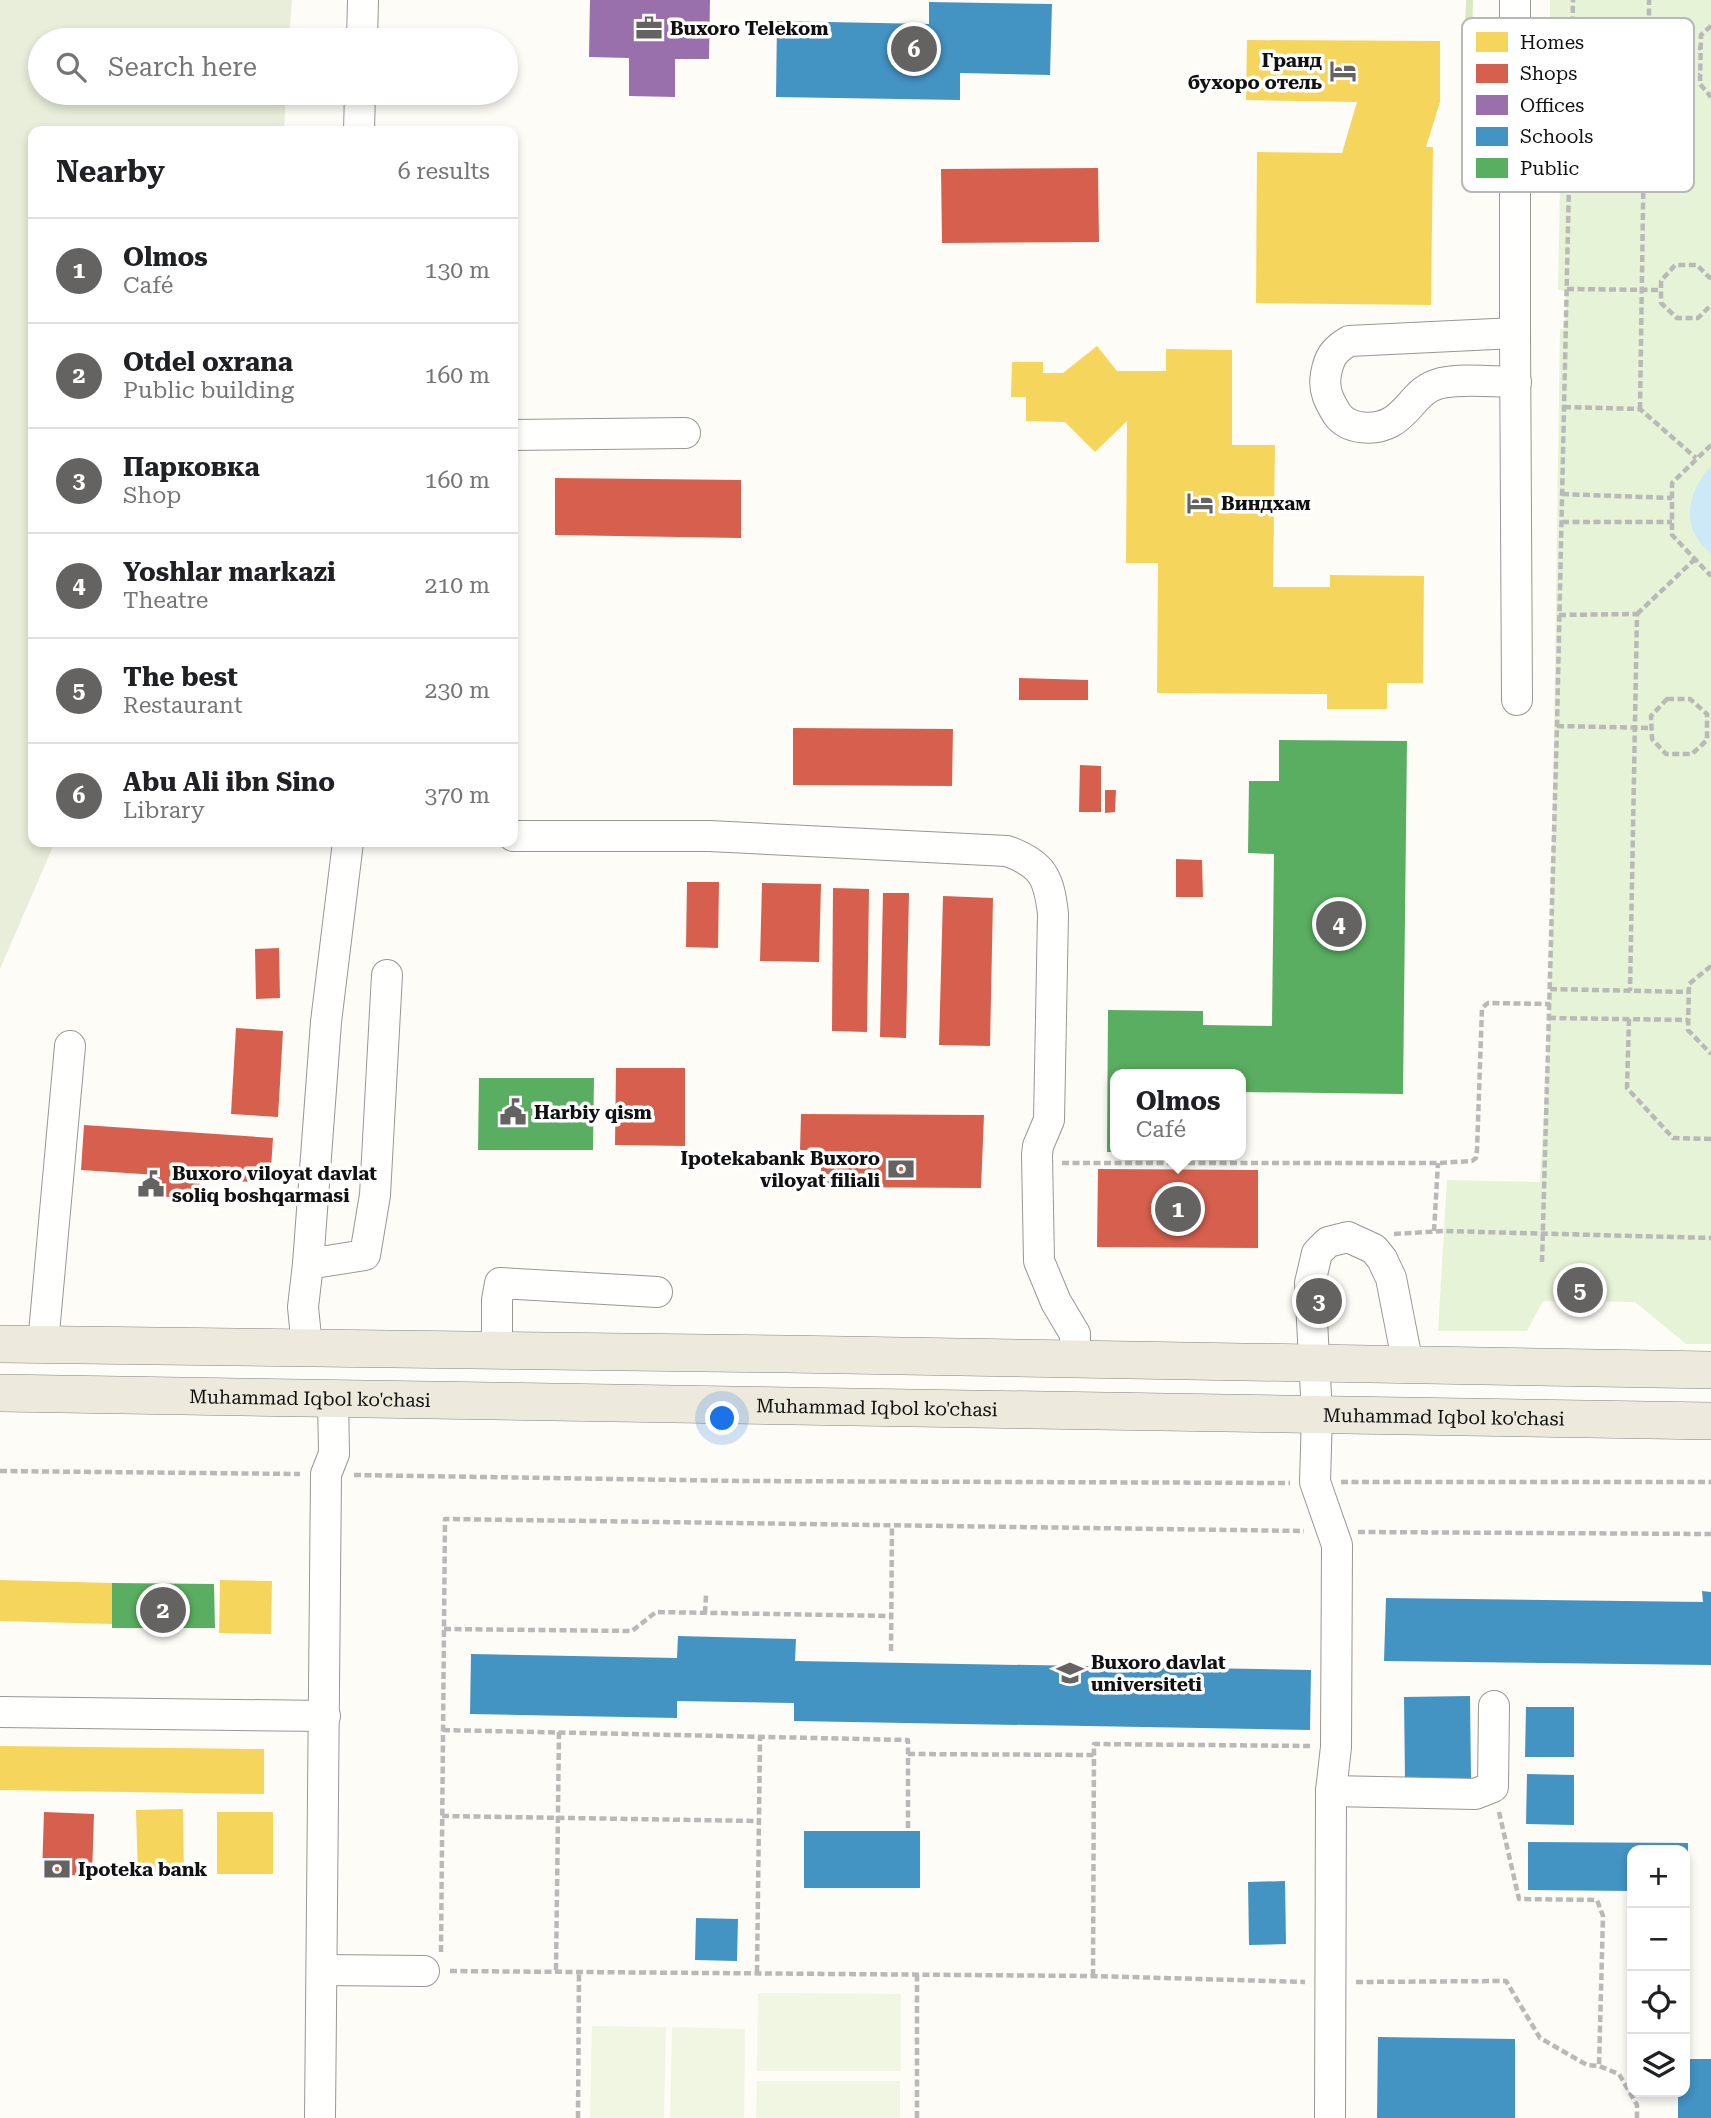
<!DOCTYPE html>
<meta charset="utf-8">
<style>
:root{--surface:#fff;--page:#f6f6f6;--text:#202124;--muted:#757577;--line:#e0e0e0;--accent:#646362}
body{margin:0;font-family:"Roboto Serif",serif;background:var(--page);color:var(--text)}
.controls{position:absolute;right:21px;bottom:21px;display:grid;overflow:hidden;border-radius:14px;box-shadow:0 4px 10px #0003}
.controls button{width:63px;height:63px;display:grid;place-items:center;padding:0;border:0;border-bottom:2px solid var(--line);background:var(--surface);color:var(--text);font:35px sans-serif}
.you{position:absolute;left:723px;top:1419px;width:24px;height:24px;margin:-18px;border:5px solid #fff;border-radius:50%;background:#1a73e8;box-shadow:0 0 0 10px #1a73e833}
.badge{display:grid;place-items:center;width:46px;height:46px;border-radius:50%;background:var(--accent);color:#fff;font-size:23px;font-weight:700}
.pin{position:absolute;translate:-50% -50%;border:4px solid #fff;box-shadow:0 2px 7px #0006}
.popup{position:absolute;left:1110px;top:1069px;width:136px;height:91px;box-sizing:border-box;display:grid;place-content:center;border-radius:14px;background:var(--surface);filter:drop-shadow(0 2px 5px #0005);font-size:23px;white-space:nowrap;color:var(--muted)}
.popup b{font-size:26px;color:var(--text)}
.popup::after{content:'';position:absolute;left:50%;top:100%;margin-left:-14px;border:14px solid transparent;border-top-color:var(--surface)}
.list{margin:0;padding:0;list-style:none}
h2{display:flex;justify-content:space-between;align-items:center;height:91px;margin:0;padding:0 28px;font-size:30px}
h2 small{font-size:23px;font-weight:400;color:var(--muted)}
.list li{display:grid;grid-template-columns:46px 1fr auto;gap:21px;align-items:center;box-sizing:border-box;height:105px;padding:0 28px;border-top:2px solid var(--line)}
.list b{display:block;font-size:26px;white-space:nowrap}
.list p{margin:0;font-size:23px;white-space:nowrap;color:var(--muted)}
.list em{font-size:23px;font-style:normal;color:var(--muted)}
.icon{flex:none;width:38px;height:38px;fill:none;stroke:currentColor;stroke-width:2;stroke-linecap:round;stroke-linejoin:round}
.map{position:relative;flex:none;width:1711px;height:2118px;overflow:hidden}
.search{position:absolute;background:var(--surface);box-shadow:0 4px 10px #0003;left:28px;top:28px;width:490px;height:77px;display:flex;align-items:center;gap:18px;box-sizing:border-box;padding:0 24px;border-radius:38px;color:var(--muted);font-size:26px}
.panel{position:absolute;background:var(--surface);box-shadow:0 4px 10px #0003;left:28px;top:126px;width:490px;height:721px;border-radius:14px}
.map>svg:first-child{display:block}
</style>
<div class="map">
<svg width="1711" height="2118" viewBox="0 0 1711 2118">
<rect width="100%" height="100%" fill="#fdfcf7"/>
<path fill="#e7f3d7" d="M1550 0H1711V1344H1686L1635 1302 1543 1301 1527 1331H1438L1447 1180 1540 1182 1550 1004 1560 329H1565L1566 291 1558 290 1562 83 1545 82V32H1550Z"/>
<path fill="#d8eac5" d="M1466 0H1473L1471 104 1465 98 1463 84Z"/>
<path fill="#e9eedb" d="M0 0H292L289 40H40V93H286L284 131H33V842H55L0 969Z"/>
<g fill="#f0f6e1">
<path d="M758 1993 901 1994V2071H757Z"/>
<path d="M592 2026 666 2027 664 2118H590Z"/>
<path d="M672 2027 745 2029 744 2118H670Z"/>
<path d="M757 2081H900V2118H756Z"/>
</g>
<path fill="#cde8f7" d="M1711 466V553C1679 529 1687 492 1711 466Z"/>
<g fill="#f6d55c">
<path d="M1247 40 1440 41V102L1426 147H1433L1431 305 1256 303 1257 152 1342 153 1357 102 1246 100Z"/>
<path d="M1097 346 1117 371H1166V349L1232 350V445H1275L1273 587H1330V575L1424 576 1423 683H1387V709H1327V694L1157 693 1158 563H1126L1127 421 1095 452 1065 422 1026 421V397H1011L1012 362H1043V373H1063Z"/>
<path d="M0 1580 112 1583V1624L0 1621Z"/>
<path d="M220 1580 272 1581 271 1634 219 1633Z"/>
<path d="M0 1746 264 1749V1794L0 1790Z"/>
<path d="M183 1809 184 1875 138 1876 136 1810Z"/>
<rect x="217" y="1812" width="56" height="62"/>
</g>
<g fill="#d6604d">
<path d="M1098 168 1099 242 942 243 941 169Z"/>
<path d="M555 478 741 480V538L555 535Z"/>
<path d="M1019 678 1088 680V700H1019Z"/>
<path d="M793 728 953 729 952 786 793 785Z"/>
<path d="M1080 765 1101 766V812H1079Z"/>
<path d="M1105 790H1116L1115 812 1105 813Z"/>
<path d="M1176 859 1202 860 1203 897H1176Z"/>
<path d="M687 882H719L718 948 686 947Z"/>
<path d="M762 883 821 884 819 962 760 961Z"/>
<path d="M833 888 869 889 867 1032 832 1031Z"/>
<path d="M883 893H909L906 1038 880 1037Z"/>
<path d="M943 896 993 898 990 1046 939 1045Z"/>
<path d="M279 948 280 998 256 999 255 949Z"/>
<path d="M236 1028 283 1031 278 1117 231 1114Z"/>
<path d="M616 1068H685V1146L615 1145Z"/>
<path d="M801 1114 984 1115 981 1188 821 1187V1150H800Z"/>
<path d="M84 1125 273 1138 270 1183 200 1179 198 1199 155 1196 157 1175 81 1170Z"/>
<path d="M1098 1169 1258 1170V1248L1097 1247Z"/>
<path d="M44 1812 94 1814 92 1876 42 1874Z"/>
</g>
<path fill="#9970ab" d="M590 0H710L709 59H675V97L629 96V58L589 57Z"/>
<g fill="#4393c3">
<path d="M929 2 1052 4 1050 75 960 73V100L776 97 777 21 929 24Z"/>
<path d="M1702 1591 1711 1592V1665L1384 1661 1386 1598 1703 1602Z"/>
<path d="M678 1636 796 1639 795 1661 1311 1670 1310 1730 794 1721V1703L677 1701V1718L470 1714 471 1654 677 1658Z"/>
<path d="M1470 1696 1471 1779 1405 1780 1404 1697Z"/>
<path d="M1526 1707H1574V1757H1525Z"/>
<path d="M1527 1774 1574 1775V1825L1526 1824Z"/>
<rect x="804" y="1831" width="116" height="57"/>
<path d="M1528 1842 1688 1843V1891H1685V1850H1632V1891L1528 1890Z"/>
<path d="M1285 1881 1286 1944 1249 1945 1248 1882Z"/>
<path d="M696 1918 738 1919 737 1961 695 1960Z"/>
<path d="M1378 2037 1515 2039V2118H1377Z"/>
<path d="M1685 2059H1711V2118H1678V2092H1685Z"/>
</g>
<g fill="#5aae61">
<path d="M1279 740 1407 741 1403 1094 1241 1092V1074H1115V1152H1107L1108 1010 1203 1011V1025L1272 1026 1274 854 1248 853 1249 781H1279Z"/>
<path d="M479 1078H594L593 1150H478Z"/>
<path d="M112 1583 214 1584 215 1628H112Z"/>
</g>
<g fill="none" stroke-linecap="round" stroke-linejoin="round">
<g stroke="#979795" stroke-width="32">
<g id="minor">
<path d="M1515 0V333L1349 341C1334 350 1329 357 1326 374 1323 390 1329 401 1337 414 1348 430 1375 431 1391 422 1411 411 1416 389 1441 383 1465 378 1493 382 1516 382"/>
<path d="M362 40 363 0"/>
<path d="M359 131 360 93"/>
<path d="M1515 333 1517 700"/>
<path d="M513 435 685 433"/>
<path d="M513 836H709L1007 851C1043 864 1049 878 1053 914L1049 1120 1038 1146 1037 1155 1039 1261 1056 1302 1075 1334V1359"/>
<path d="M308 1264 365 1255 375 1195 387 975"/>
<path d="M43 1344 70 1046"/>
<path d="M307 1347 303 1307 308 1264 326 1022 348 842"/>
<path d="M497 1350V1300L500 1283 657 1292"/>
<path d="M0 1712 325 1716"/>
<path d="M1331 1791 1475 1794 1493 1787 1494 1706"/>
<path d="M322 1970 424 1971"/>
<path d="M320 2118 326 1474 334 1454 333 1397"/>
<path d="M1330 2118 1331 1791 1336 1747 1337 1545 1315 1482 1317 1414 1310 1283 1317 1253 1328 1242 1348 1237 1374 1249 1382 1259 1391 1278 1408 1365"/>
</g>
</g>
<g stroke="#858482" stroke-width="38">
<g id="major">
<path d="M0 1344 786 1354 1711 1370"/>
<path id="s1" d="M0 1393 1711 1421"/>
</g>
</g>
<g stroke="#b9b9b8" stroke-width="4.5" stroke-dasharray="7 3.5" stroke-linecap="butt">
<path d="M1711 26 1701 35 1700 84 1711 97"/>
<path d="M1572 45 1701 48"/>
<path d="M1649 47V0"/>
<path d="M1572 75H1700"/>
<path d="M1711 279 1697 265H1675L1661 281V303L1677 318H1698L1711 305"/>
<path d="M1567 289 1661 290"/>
<path d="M1564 407 1640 409 1696 458"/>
<path d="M1640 409 1645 75"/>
<path d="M1711 445 1672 483V535L1711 576"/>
<path d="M1562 494 1672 498"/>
<path d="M1562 522H1672"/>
<path d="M1637 614 1694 560"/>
<path d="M1559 615 1637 614 1630 991"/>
<path d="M1667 699H1690L1707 714V740L1692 754H1666L1652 739 1651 716Z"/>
<path d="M1557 726 1652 728"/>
<path d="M1711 966 1689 984 1688 1030 1711 1054"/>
<path d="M1550 989 1689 992"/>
<path d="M1549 1018 1688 1020"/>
<path d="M1629 1019 1627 1088 1673 1138 1711 1139"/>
<path d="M1062 1163H1438L1472 1161 1476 1158 1477 1150 1482 1008 1488 1003 1550 1004"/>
<path d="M1434 1231 1438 1163"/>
<path d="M1394 1234 1444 1231 1711 1238"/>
<path d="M1542 1262 1557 726 1573 0"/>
<path d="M0 1471 300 1474"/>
<path d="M354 1475 744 1481 1290 1483"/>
<path d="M1341 1482H1711"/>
<path d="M1358 1532 1711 1534"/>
<path d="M705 1613 706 1595"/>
<path d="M444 1629 632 1631 656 1612 891 1616"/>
<path d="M891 1651 892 1525"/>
<path d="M443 1730 908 1740V1831"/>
<path d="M908 1754 1094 1755"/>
<path d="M1499 1812 1519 1899 1597 1900 1603 1916 1599 2066"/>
<path d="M442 1816 758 1821"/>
<path d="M441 1952 445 1519 1304 1531"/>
<path d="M556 1970 559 1732"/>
<path d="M450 1971 1093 1976 1305 1982"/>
<path d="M757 1972 760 1737"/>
<path d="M1093 1976 1094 1744 1311 1746"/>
<path d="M1356 1982 1506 1981 1540 2038 1587 2065 1599 2066 1619 2074 1637 2105V2118"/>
<path d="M578 2118 579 1971"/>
<path d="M917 2118V1974"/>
</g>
<use href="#minor" stroke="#fffffe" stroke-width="30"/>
<use href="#major" stroke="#ede9dc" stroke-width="37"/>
</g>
<defs>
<g id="office-bare" transform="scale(2.1)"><path d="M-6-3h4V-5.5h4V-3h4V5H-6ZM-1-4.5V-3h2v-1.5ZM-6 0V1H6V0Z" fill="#646362" stroke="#fff" stroke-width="2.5" paint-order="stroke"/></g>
<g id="hotel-bare" transform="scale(2.1)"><path d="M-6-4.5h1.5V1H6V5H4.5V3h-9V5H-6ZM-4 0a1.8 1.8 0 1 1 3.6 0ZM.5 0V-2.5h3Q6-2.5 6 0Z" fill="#646362" stroke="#fff" stroke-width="2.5" paint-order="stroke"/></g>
<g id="civic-bare" transform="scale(2.1)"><path d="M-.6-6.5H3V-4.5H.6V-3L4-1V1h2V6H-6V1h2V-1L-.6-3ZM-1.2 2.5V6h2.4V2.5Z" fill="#646362" stroke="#fff" stroke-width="2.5" paint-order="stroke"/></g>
<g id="bank-bare" transform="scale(2.1)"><path d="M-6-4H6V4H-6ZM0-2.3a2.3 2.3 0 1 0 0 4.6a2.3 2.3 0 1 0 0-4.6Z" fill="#646362" stroke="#fff" stroke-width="2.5" paint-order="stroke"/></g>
<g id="university-bare" transform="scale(2.1)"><path d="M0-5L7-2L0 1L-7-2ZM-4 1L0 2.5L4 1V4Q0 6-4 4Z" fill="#646362" stroke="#fff" stroke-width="2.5" paint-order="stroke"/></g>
</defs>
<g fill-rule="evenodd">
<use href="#office-bare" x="649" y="28"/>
<use href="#hotel-bare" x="1343" y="71"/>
<use href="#hotel-bare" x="1200" y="503"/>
<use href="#civic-bare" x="513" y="1112"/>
<use href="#bank-bare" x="901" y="1169"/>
<use href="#civic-bare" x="151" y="1184"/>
<use href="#university-bare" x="1070" y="1673"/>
<use href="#bank-bare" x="57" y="1869"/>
</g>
<g text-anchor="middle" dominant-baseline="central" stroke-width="7" stroke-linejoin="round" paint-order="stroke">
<g font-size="19" font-weight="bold" fill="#111" stroke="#fff" text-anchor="start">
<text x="670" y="28">Buxoro Telekom</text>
<text x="1322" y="60" text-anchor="end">Гранд<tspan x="1322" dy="22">бухоро отель</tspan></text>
<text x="1221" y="503">Виндхам</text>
<text x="534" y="1112">Harbiy qism</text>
<text x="880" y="1158" text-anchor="end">Ipotekabank Buxoro<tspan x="880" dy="22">viloyat filiali</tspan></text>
<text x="172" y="1173">Buxoro viloyat davlat<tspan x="172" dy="22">soliq boshqarmasi</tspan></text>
<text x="1091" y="1662">Buxoro davlat<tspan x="1091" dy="22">universiteti</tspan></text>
<text x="78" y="1869">Ipoteka bank</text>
</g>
<g font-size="19" fill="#111" stroke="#fff">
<text stroke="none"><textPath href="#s1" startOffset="310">Muhammad Iqbol ko'chasi</textPath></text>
<text stroke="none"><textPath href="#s1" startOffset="877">Muhammad Iqbol ko'chasi</textPath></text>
<text stroke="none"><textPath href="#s1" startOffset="1444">Muhammad Iqbol ko'chasi</textPath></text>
</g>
</g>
<rect x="1462" y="18" width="232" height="174" rx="10" fill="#fff" stroke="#b8b8b8" stroke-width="2"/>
<rect x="1476" y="32" width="32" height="20" fill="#f6d55c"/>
<rect x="1476" y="64" width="32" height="19" fill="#d6604d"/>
<rect x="1476" y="95" width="32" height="20" fill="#9970ab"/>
<rect x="1476" y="127" width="32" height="19" fill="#4393c3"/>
<rect x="1476" y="158" width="32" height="20" fill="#5aae61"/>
<g font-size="19" fill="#111">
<text x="1520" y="49">Homes</text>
<text x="1520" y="80">Shops</text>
<text x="1520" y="112">Offices</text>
<text x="1520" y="143">Schools</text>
<text x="1520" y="175">Public</text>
</g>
</svg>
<div class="controls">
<button>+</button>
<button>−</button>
<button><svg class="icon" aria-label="locate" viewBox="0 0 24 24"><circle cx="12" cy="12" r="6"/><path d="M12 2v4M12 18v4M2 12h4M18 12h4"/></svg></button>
<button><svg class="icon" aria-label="layers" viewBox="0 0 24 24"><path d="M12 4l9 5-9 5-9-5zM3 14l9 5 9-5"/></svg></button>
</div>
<div class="you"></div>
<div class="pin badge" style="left:1178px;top:1209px">1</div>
<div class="popup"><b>Olmos</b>Café</div>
<div class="pin badge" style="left:163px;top:1610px">2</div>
<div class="pin badge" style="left:1319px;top:1301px">3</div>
<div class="pin badge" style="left:1339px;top:924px">4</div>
<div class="pin badge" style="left:1580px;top:1290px">5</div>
<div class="pin badge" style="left:914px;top:49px">6</div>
<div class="search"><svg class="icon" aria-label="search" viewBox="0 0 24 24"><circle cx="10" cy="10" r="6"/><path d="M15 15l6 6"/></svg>Search here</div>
<section class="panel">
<h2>Nearby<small>6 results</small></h2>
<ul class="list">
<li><span class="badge">1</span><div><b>Olmos</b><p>Café</p></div><em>130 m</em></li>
<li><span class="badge">2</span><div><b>Otdel oxrana</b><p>Public building</p></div><em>160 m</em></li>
<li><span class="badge">3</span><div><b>Парковка</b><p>Shop</p></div><em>160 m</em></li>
<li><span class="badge">4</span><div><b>Yoshlar markazi</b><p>Theatre</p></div><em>210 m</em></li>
<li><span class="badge">5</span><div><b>The best</b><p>Restaurant</p></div><em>230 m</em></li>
<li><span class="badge">6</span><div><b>Abu Ali ibn Sino</b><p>Library</p></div><em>370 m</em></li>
</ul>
</section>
</div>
